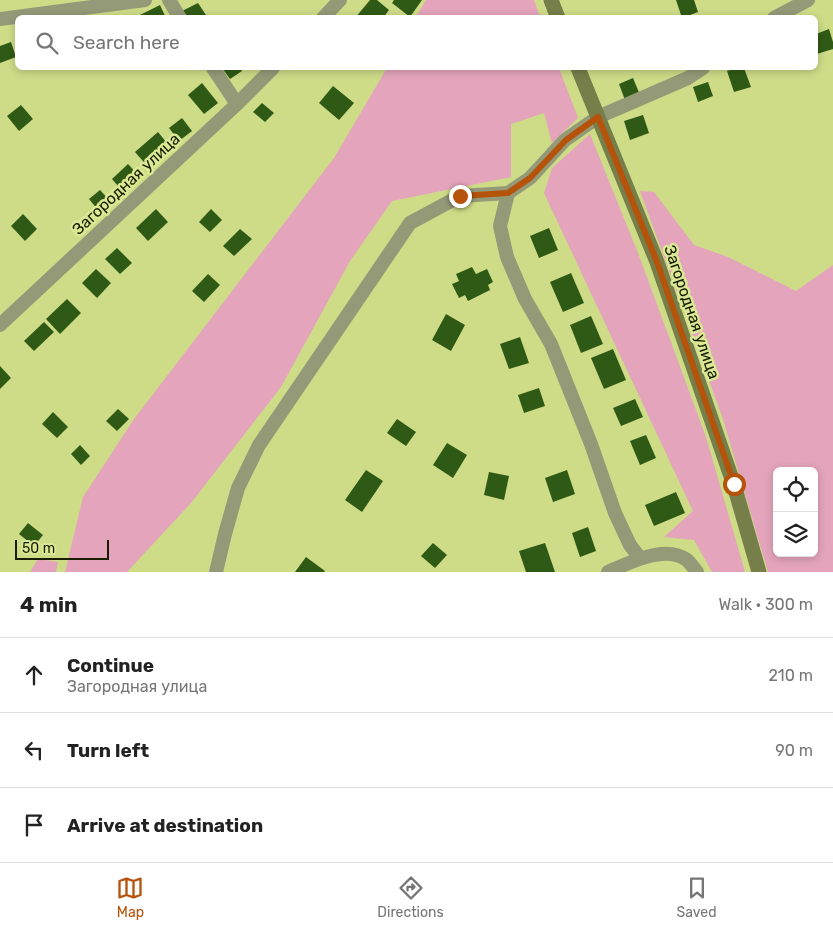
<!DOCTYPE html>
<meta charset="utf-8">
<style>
:root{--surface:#fff;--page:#f6f6f6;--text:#222;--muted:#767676;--line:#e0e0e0;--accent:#b45309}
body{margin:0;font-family:Rubik,sans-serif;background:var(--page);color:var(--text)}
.controls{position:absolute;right:15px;bottom:15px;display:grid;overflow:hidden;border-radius:8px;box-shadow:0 2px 8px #0003}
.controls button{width:45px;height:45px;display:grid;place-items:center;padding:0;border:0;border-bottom:1px solid var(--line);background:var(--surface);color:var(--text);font:25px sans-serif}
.scale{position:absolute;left:15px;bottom:12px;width:94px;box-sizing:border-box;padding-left:5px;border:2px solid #181c00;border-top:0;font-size:14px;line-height:18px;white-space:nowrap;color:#181c00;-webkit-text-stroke:4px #dbe994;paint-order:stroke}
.stop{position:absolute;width:15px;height:15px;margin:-11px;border:4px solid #b45309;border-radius:50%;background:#fff}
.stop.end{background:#b45309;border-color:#fff;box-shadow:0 1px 5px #0008}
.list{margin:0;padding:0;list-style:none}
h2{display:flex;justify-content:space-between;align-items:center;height:65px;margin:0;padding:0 20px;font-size:21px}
h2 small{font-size:16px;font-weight:400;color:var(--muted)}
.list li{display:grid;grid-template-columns:32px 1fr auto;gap:15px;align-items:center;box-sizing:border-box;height:75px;padding:0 20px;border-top:1px solid var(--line)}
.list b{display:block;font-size:19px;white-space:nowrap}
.list p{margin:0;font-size:16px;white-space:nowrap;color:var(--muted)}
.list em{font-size:16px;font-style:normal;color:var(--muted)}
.icon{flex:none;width:28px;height:28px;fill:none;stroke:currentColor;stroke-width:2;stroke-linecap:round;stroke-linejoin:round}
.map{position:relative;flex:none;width:833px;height:572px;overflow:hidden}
.search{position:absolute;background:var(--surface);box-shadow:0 2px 8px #0003;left:15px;right:15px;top:15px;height:55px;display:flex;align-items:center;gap:12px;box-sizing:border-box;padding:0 18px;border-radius:8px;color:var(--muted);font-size:19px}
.sheet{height:290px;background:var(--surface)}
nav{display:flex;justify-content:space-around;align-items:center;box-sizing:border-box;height:70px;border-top:1px solid var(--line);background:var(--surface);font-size:14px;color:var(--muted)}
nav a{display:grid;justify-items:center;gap:2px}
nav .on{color:var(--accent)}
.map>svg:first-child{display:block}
</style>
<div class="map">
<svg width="833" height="572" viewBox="0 0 833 572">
<rect width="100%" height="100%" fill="#cedb87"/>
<g fill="#e4a4bb" fill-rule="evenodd">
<path d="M426 0H534L540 17H416Z"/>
<path d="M387 68H559L578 118 552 143 544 113 511 124V177L392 201 350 261 281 387 191 503 127 572H65L83 497 134 419 334 158Z"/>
<path d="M590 134 638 253 706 437 745 572H712L694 540 664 537 693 511 544 193 552 168Z"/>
<path d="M640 191 654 192 694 245 728 257 796 291 833 265V572H768L723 419ZM777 471H814V553H777Z"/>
<path d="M38 559 58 562 56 572H30Z"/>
</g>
<g fill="#2f5a15">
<path d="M370 0H377L389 10 383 18H355Z"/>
<path d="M394 0H422L410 17 392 3Z"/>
<path d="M676 0H694L698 12 682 18Z"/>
<path d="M198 3 208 18H186L182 11Z"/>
<path d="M160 5 166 18H141L140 15Z"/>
<path d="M829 29 833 42V49L817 54 816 49V34Z"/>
<path d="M11 42 16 57 0 63V46Z"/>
<path d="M222 68H240L242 71 230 79Z"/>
<path d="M736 68H744L751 87 734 92 727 71Z"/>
<path d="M633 78 640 95 625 100 619 84Z"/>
<path d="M708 82 713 96 698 102 693 87Z"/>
<path d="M202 83 218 103 204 114 188 95Z"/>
<path d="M333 86 354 103 339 120 319 103Z"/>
<path d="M262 103 274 113 265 122 253 112Z"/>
<path d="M21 105 33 119 19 131 7 116Z"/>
<path d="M643 115 649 133 630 140 624 121Z"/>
<path d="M182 118 192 131 179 141 169 128Z"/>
<path d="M158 132 172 149 149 168 135 152Z"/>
<path d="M128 164 141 178 124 193 112 179Z"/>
<path d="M100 190 110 201 98 210 89 199Z"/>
<path d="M156 209 168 222 148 241 136 228Z"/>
<path d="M211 209 222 220 210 232 199 222Z"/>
<path d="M23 214 37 229 25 241 11 226Z"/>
<path d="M549 228 558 250 539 258 530 236Z"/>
<path d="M240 229 252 239 234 256 223 246Z"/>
<path d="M117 248 132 263 120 274 105 259Z"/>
<path d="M472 267 476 274 487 269 493 282 488 285 490 290 468 301 465 295 459 298 452 284 459 281 456 274Z"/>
<path d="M96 269 111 283 97 298 82 283Z"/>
<path d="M571 273 584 303 563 312 550 282Z"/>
<path d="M208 274 220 285 204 302 192 291Z"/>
<path d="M67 299 81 313 60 334 46 319Z"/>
<path d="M446 314 465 325 451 351 432 340Z"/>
<path d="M591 316 603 344 581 353 570 325Z"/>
<path d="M44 322 54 332 34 351 24 341Z"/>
<path d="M520 337 529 363 509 369 500 344Z"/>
<path d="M613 349 626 380 604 389 591 358Z"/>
<path d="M0 366 11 378 0 389Z"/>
<path d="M539 388 545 406 524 413 518 395Z"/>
<path d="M635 399 643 417 621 426 613 408Z"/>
<path d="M118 409 129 419 117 431 106 421Z"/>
<path d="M53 412 68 427 57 438 42 424Z"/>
<path d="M397 419 416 432 406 446 387 433Z"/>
<path d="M646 435 656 458 640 465 630 441Z"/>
<path d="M447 443 467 455 453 478 433 465Z"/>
<path d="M80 445 90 456 81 465 71 454Z"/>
<path d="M366 470 383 481 362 512 345 500Z"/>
<path d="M567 470 575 494 553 502 545 478Z"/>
<path d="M489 472 509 476 504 500 484 495Z"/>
<path d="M676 492 685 513 654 526 645 505Z"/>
<path d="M28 523 43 535 34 546 19 534Z"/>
<path d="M588 527 596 551 580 557 572 533Z"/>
<path d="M433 543 447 555 435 568 421 556Z"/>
<path d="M545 543 555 572H526L519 551Z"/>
<path d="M306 557 325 571 324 572H295Z"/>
</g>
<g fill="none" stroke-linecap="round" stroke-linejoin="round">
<g stroke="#949a78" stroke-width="14">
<path d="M169 0 180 18"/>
<path d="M323 18 340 0"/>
<path d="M774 18 808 0"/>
<path d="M0 19 145 0"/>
<path d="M213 68 237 104"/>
<path d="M508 193 500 226 507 257 525 299 551 344 591 444 615 513 630 545 640 558"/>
<path d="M0 325 237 104 273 68"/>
<path d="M216 572 225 534 238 488 259 445 410 223 460 196 508 193 530 178 565 140 598 117 688 78 703 68"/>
<path d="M608 572C629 563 665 544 687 560 690 563 694 568 697 572"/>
</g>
<g stroke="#767e4a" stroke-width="15">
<path d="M551 0 558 18"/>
<path d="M578 68 657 262 734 485 759 572"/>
</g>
</g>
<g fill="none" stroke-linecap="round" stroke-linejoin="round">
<path stroke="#b45309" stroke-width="6" d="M460 196 508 193 530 178 566 140 598 117 657 262 734 484"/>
</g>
<g text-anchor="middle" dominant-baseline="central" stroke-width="5" stroke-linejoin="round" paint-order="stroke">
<g font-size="16" fill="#181c00" stroke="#dbe994">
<text transform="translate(126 184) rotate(-43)">Загородная улица</text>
<text transform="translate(692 312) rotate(71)">Загородная улица</text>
</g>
</g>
</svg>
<div class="controls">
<button><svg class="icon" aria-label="locate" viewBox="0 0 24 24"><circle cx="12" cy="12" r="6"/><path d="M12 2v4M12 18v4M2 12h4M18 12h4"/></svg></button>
<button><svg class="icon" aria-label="layers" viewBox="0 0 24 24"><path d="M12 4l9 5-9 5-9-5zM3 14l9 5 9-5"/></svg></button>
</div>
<div class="scale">50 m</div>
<div class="stop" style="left:734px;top:484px"></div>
<div class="stop end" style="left:460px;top:196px"></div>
<div class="search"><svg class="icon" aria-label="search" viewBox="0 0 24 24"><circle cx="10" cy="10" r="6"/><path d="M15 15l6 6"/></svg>Search here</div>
</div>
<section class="sheet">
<h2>4 min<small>Walk · 300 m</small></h2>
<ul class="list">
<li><svg class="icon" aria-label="ahead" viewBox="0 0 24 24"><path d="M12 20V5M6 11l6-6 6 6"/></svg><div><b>Continue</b><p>Загородная улица</p></div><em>210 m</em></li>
<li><svg class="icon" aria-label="left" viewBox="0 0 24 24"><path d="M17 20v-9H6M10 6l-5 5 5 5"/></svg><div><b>Turn left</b></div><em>90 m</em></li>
<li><svg class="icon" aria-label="arrive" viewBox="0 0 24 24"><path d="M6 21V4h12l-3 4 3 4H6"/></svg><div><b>Arrive at destination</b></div></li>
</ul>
</section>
<nav>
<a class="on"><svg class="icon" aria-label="map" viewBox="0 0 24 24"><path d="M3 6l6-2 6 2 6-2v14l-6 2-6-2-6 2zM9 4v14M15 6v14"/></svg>Map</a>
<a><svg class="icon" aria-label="directions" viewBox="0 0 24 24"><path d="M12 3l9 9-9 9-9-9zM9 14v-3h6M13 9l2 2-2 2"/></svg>Directions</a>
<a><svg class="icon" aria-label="saved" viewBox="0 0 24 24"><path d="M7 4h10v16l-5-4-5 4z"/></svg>Saved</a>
</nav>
